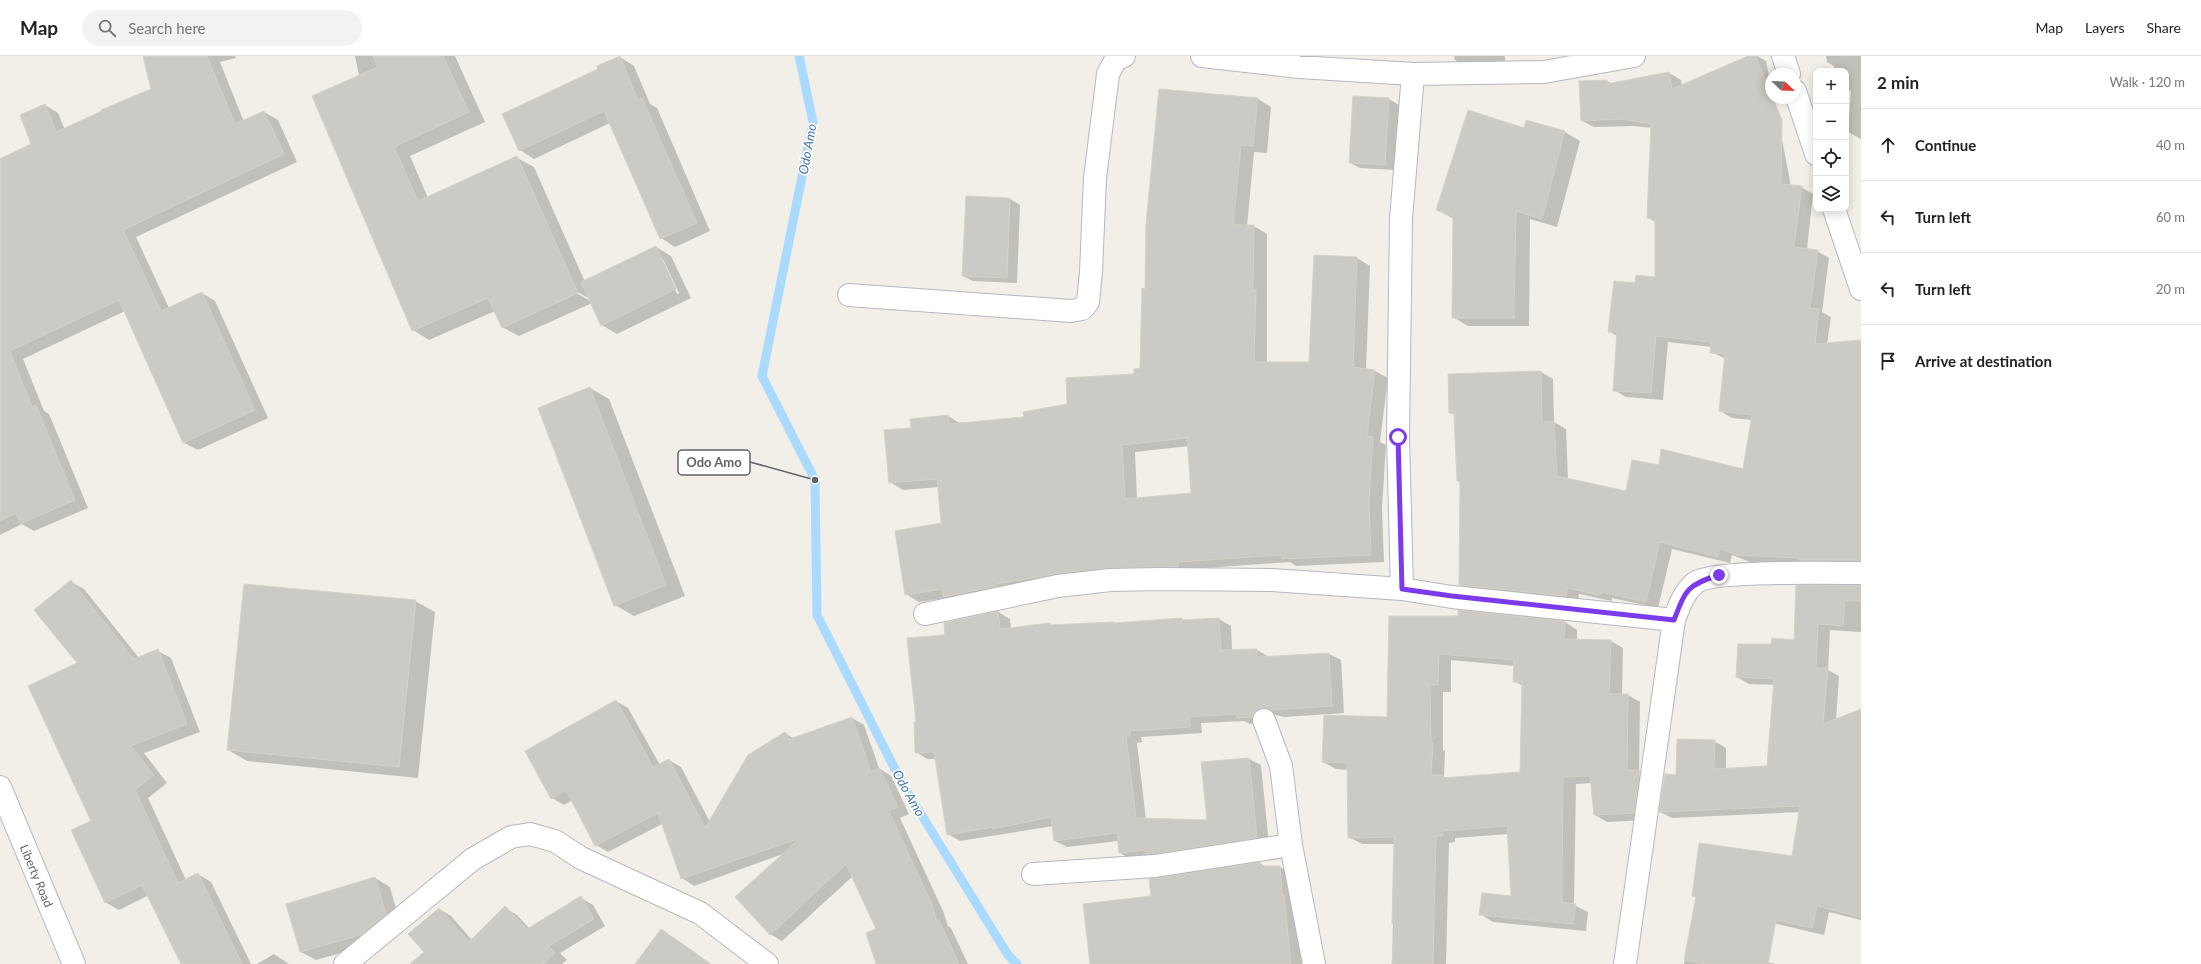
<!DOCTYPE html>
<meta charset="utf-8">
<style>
:root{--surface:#fff;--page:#f2f2f2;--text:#222;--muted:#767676;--line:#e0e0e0}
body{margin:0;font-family:Lato,sans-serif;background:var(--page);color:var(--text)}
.controls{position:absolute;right:12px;top:12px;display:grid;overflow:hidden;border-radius:8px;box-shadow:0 2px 10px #0003}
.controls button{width:36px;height:36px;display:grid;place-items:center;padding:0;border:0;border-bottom:1px solid var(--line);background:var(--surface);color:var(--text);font:20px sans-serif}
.compass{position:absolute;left:1765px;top:12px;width:36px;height:36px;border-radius:50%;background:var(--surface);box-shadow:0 2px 10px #0003;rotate:113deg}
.stop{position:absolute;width:12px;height:12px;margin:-9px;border:3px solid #7c3aed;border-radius:50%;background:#fff}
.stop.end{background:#7c3aed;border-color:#fff;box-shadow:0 1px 4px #0008}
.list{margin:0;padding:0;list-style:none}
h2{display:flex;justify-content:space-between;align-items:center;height:52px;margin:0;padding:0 16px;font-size:17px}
h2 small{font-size:13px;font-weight:400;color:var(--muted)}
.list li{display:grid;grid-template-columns:26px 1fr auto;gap:12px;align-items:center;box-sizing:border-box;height:72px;padding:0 16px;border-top:1px solid var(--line)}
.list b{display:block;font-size:15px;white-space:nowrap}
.list em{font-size:13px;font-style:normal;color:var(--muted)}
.icon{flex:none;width:22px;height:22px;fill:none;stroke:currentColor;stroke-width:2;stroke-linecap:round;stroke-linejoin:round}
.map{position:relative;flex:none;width:1861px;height:908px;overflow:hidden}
header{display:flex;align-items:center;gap:24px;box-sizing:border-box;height:56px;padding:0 20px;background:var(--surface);border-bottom:1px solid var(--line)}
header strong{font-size:19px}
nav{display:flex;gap:22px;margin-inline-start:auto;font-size:14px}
.search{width:280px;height:36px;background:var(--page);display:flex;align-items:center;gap:10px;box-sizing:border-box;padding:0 14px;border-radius:22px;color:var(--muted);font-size:15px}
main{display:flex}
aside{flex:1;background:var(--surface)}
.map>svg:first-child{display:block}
</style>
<header>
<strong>Map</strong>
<div class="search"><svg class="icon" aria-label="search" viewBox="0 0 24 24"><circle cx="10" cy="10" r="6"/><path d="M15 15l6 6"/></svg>Search here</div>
<nav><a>Map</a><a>Layers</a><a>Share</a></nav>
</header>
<main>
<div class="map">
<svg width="1861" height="908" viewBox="0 0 1861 908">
<rect width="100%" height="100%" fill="#f1efe8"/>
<g fill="#0003" fill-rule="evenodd">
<path d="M144 0H235L236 2 220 6 244 66 264 56 278 64 297 106 136 181 169 252 202 237 215 245 268 362 198 394 184 387 125 255 23 303 44 355 49 358 88 452 34 475 22 468 0 479V104L33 89 45 49 58 57 65 74 152 34Z"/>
<path d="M355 0H455L485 66 410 100 428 142 517 102 534 111 585 226 656 191 671 200 691 242 617 278 602 269 592 247 519 280 502 271 495 255 429 284 413 274ZM661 203H663L679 237 677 238ZM574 234 590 243V245L573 235Z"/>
<path d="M1454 0H1505V10H1465L1455 4Z"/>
<path d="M1751 0H1757L1766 5 1771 29V42H1774L1791 130 1801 131 1813 138 1807 193 1817 195 1829 202 1822 256 1831 261 1827 288 1861 285V511L1750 506 1732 499 1730 507 1672 493 1658 552 1612 542V545L1579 538 1578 547 1472 535 1460 529 1461 427 1458 425 1455 359 1450 357 1541 316 1553 323 1554 366 1566 373 1568 424 1627 436 1659 410 1744 414 1752 364 1732 362 1720 355 1726 303 1711 296 1712 291 1668 286 1663 344 1626 341 1614 334 1617 280 1609 275 1636 228 1656 222V166L1648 162 1652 72 1634 70 1594 71 1582 65 1607 25 1613 28 1669 17 1681 24 1682 30Z"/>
<path d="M1826 0H1861V83L1848 76 1851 35 1846 33V15H1834V10L1827 6Z"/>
<path d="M620 1 634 10 650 48 657 52 710 175 675 191 661 182 610 67 534 103 520 94 600 13Z"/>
<path d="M1258 43 1271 51 1267 97 1254 96 1247 170H1254L1267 178V307H1310L1357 202 1370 210 1366 314 1375 315 1388 322 1380 386 1386 389 1382 453 1384 506 1296 510 1290 506 1191 513 957 548 945 542 919 546 906 538 942 468 939 431 903 434 890 426 912 373 948 360 961 368 1025 361 1068 349 1135 319 1141 313 1146 234ZM1189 390 1192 438 1137 443 1135 396Z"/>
<path d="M1389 43 1399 49 1395 114 1360 112 1350 107Z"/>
<path d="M1527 66 1565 76 1580 85 1557 171 1530 163 1529 270H1468L1453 261 1454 163 1437 154 1525 74Z"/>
<path d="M967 141 1010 143 1020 149 1017 227 973 225 963 220Z"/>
<path d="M590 332 609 343 685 540 634 560 615 549Z"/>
<path d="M71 526 84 533 139 602 158 595 171 602 200 676 144 697 167 727 148 742 186 824 198 818 211 826 251 908H182L149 839 119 854 105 846 92 766Z"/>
<path d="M1861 529V576L1830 574 1828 614 1839 620 1836 664 1861 660V864L1829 856 1824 879 1708 852 1693 840 1793 801 1800 756 1672 762 1660 756 1677 720 1714 685 1726 692V713L1768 711 1775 629 1749 628 1737 621 1772 590 1795 585Z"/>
<path d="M415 545 435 556 418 722 247 705 228 694Z"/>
<path d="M998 556 1010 563 1011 573 1050 568 1054 570 1116 568 1182 563 1187 565 1219 563 1231 570 1232 594H1257L1269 601 1329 598 1341 604 1344 657 1284 661 1272 658 1264 668H1250L1244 665 1201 667 1202 677 1141 681 1142 686 1137 687 1146 764 1208 765 1249 703 1261 709 1269 788 1131 803 1120 797 1118 785 1067 791 1055 785 1053 770 960 785 948 778 936 703H927L916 696 917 667 946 579 945 568Z"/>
<path d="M1390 561 1565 566 1577 574V584L1611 585 1623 592 1622 639H1628L1640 646 1639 716 1652 724 1646 764 1607 766 1595 759 1592 727 1576 728 1574 849 1588 856 1586 875 1493 866 1480 858 1512 841 1509 778 1455 782V786L1449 787 1446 908H1392L1395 788H1362L1349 781 1348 714 1336 713 1323 706 1388 662ZM1451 604 1515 610 1514 625 1523 630 1521 717 1447 723 1444 721 1445 695 1443 694V636H1451Z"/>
<path d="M616 645 628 652 660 709 669 704 681 711 710 766 785 677 795 683 852 662 864 669 879 712 891 720 909 758 900 762 943 855 948 870 951 872 968 908H877L878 874 853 820 782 885 770 878 783 798 694 830 682 822 662 768 608 796 596 789 573 744 564 749 552 742Z"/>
<path d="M1260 807 1266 811H1280L1292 818 1302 908H1091L1152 841Z"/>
<path d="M375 822 390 831 400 867 376 887 316 904 301 896Z"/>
<path d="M581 842 593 849 605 870 560 897 567 904 562 908H412L425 896 439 853 451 860 472 884 505 852 517 859 530 873Z"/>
<path d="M661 874 676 883 711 908H637Z"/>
<path d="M1688 886 1775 908H1684Z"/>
<path d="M274 898 289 908H257Z"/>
</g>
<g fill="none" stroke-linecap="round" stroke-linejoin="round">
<path stroke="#aadaff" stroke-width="9" d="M799 0 813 66 762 320 815 424 817 559 903 729 1008 899 1017 908"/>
</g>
<g fill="#cccac5" stroke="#d6d1c6" fill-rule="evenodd">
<path d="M143 0H207L235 68 264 55 284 98 123 174 161 255 202 236 255 354 183 387 119 244 10 295 32 351 36 349 75 444 20 468 16 457 0 465V103L31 88 20 59 45 48 56 76 102 55 101 54 151 33Z"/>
<path d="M373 0H443L469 56 394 91 418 145 517 100 578 237 502 272 488 242 412 275 312 40 378 11Z"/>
<path d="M620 0 638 44 642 42 697 167 660 183 604 55 519 95 502 58 598 13 597 10Z"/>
<path d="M1748 0H1755L1771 37V42H1773L1782 64 1781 128 1802 130 1794 191 1818 194 1810 252 1819 253 1815 288 1861 284V504H1798V502L1737 499 1720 493 1718 501 1660 486 1646 546 1601 536 1600 539 1567 532 1566 540 1459 529 1460 425H1457L1454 357H1449L1448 318 1541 315 1542 366 1554 365 1557 420 1626 435 1632 404 1659 409 1661 393 1743 413 1752 359 1719 355 1725 298 1710 297 1711 286 1656 280 1651 337 1613 335 1617 276H1608L1614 225 1635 227 1636 219 1655 221V163L1647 162 1651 68 1621 63 1581 65 1579 25 1607 24V28L1669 16 1672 33Z"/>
<path d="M1159 33 1258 42 1253 90 1241 89 1233 169H1254L1253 234H1256L1254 306H1309L1314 199 1357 201 1353 311 1375 314 1367 380 1373 381 1369 445 1371 499 1282 503V499L1178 506V511L1109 512 1055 518 996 528V530L943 541V533L905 539 895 475 941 467 937 423 889 427 884 374 911 372 910 363 948 359 949 368 1024 361 1023 356 1067 348 1066 322 1134 318V313L1140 312 1142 232 1145 233 1146 168ZM1187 382 1191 437 1125 443 1122 389Z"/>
<path d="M1353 40 1389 42 1385 109 1349 107Z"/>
<path d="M1468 54 1524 72 1526 64 1565 75 1542 163 1516 155 1514 262H1452L1453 160 1436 154Z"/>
<path d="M966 140 1010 142 1007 222 962 220Z"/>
<path d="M656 190 676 233 601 270 581 226Z"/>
<path d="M590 331 666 529 614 550 538 352Z"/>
<path d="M71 524 134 603 158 593 187 668 131 690 154 719 135 734 178 827 198 817 242 908H181L142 829 105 847 71 774 91 765 28 630 77 607 34 554Z"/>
<path d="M244 528 416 544 399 711 227 694Z"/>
<path d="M1796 529H1861V545H1845L1843 570 1818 568 1816 612H1828L1823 668 1861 653V861L1817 850 1812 872 1776 864 1768 908H1706L1684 904 1696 841 1692 840 1699 787 1792 800 1800 750 1659 756 1665 718 1676 719 1677 683 1715 684 1714 713 1767 710 1774 623 1736 621 1738 588H1771L1772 582 1794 584Z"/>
<path d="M1458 554 1565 565 1564 583 1611 584 1609 638H1628L1627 714 1640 715 1634 757 1594 759 1590 720 1563 721 1562 846 1576 848 1573 868 1479 859 1482 837 1511 840 1507 770 1443 775V780H1436L1433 908H1392L1395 868H1392L1394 781 1348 782 1347 707 1322 706 1324 659 1387 661 1389 560H1458ZM1439 598 1514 604 1513 626H1522L1520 716 1442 722V719H1431L1433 687H1431L1430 629H1438Z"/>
<path d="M998 555 1000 573 1050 567 1051 569 1114 566V567L1182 562 1183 564 1219 562 1221 594 1257 593V601L1329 597 1332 650 1272 654 1260 652 1255 656 1252 661 1237 662V658L1190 661V671L1130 675V680H1126L1136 762 1207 764 1201 706 1249 702 1257 782 1154 798H1146V794L1119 797 1117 777 1054 785 1051 761 993 773V771L947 779 934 696 915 697 914 666H916L907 582 945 579 944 567Z"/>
<path d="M616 644 653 711 669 703 705 772 748 699 785 676 790 683 852 661 871 716 879 712 898 751 889 755 931 847 937 865 939 864 959 908H876L866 877 876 873 846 808 770 879 735 841 800 782 681 823 658 757 595 790 566 734 551 743 525 695Z"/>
<path d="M1260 806V810H1280L1282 839H1284L1291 908H1090L1083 848 1151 840 1149 823Z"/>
<path d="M375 821 386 858 361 879 300 896 286 848Z"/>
<path d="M581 840 594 863 549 890 555 897 543 908H410L424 896 408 878 439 852 469 886 505 850 527 873Z"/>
<path d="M661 873 709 908H635Z"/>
</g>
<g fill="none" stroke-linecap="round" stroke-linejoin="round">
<g stroke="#b5b8bc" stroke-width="24">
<g id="minor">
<path d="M1202 0 1299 11 1413 18 1544 16 1634 0"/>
<path d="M1783 0 1789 18"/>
<path d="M1795 35 1816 98"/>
<path d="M1834 153 1861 233"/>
<path d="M849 239 1071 255 1082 253 1088 246 1091 216 1095 122 1108 18 1116 3 1124 0"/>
<path d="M1402 533 1398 381 1401 163 1413 18"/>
<path d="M925 558 1058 530 1110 524 1160 523 1272 524 1402 533 1452 541 1674 564"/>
<path d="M1264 664 1281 710 1291 789 1314 908"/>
<path d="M1033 818 1155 810 1291 789"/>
<path d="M345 908 473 803 511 781 530 778 555 785 581 802 700 857 767 908"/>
<path d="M1625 908 1674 564C1679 551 1683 537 1695 527 1710 514 1834 517 1861 517"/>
</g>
</g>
<g stroke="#b5b8bc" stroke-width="24">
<g id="tertiary">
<path id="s1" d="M0 731 74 908"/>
</g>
</g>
<use href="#minor" stroke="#fff" stroke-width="22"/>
<use href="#tertiary" stroke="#fff" stroke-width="22"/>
</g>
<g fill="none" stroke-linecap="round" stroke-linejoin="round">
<path stroke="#7c3aed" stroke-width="5" d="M1398 381 1402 533 1452 540 1674 564C1686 533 1687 529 1719 519"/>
</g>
<g text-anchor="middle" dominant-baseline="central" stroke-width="3.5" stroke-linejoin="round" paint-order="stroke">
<g font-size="12" fill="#5f6368" stroke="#fff">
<text stroke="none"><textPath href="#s1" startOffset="96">Liberty Road</textPath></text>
</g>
<g font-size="13" font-style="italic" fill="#4174aa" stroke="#fff">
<text transform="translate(807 93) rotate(-80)">Odo Amo</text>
<text transform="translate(909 737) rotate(60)">Odo Amo</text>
</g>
</g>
<path fill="none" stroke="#5f6368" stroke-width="1.5" d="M815 424L750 406"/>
<circle fill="#5f6368" stroke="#fff" stroke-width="1.5" cx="815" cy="424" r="4"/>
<rect fill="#fff" stroke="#5f6368" stroke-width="1.5" x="678" y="394" width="72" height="25" rx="4"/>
<g font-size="13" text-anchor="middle" font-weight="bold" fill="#5f6368">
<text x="714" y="411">Odo Amo</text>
</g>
</svg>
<div class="controls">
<button>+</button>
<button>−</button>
<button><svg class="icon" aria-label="locate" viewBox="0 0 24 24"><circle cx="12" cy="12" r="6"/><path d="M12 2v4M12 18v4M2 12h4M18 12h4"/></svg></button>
<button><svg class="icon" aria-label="layers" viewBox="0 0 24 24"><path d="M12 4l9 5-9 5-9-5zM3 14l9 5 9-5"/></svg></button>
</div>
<svg class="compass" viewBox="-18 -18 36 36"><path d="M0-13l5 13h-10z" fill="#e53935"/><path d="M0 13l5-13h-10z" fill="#767676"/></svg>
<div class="stop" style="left:1398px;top:381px"></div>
<div class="stop end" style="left:1719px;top:519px"></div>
</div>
<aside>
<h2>2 min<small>Walk · 120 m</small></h2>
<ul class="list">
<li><svg class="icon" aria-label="ahead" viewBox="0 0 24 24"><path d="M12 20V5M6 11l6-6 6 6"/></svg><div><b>Continue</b></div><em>40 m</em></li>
<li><svg class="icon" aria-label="left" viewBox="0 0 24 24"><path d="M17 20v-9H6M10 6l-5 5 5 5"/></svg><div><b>Turn left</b></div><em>60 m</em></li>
<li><svg class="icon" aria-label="left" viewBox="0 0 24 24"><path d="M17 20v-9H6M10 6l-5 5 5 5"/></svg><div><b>Turn left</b></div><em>20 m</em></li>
<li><svg class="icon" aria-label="arrive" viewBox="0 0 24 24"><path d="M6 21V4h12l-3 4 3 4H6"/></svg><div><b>Arrive at destination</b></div></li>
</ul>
</aside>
</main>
